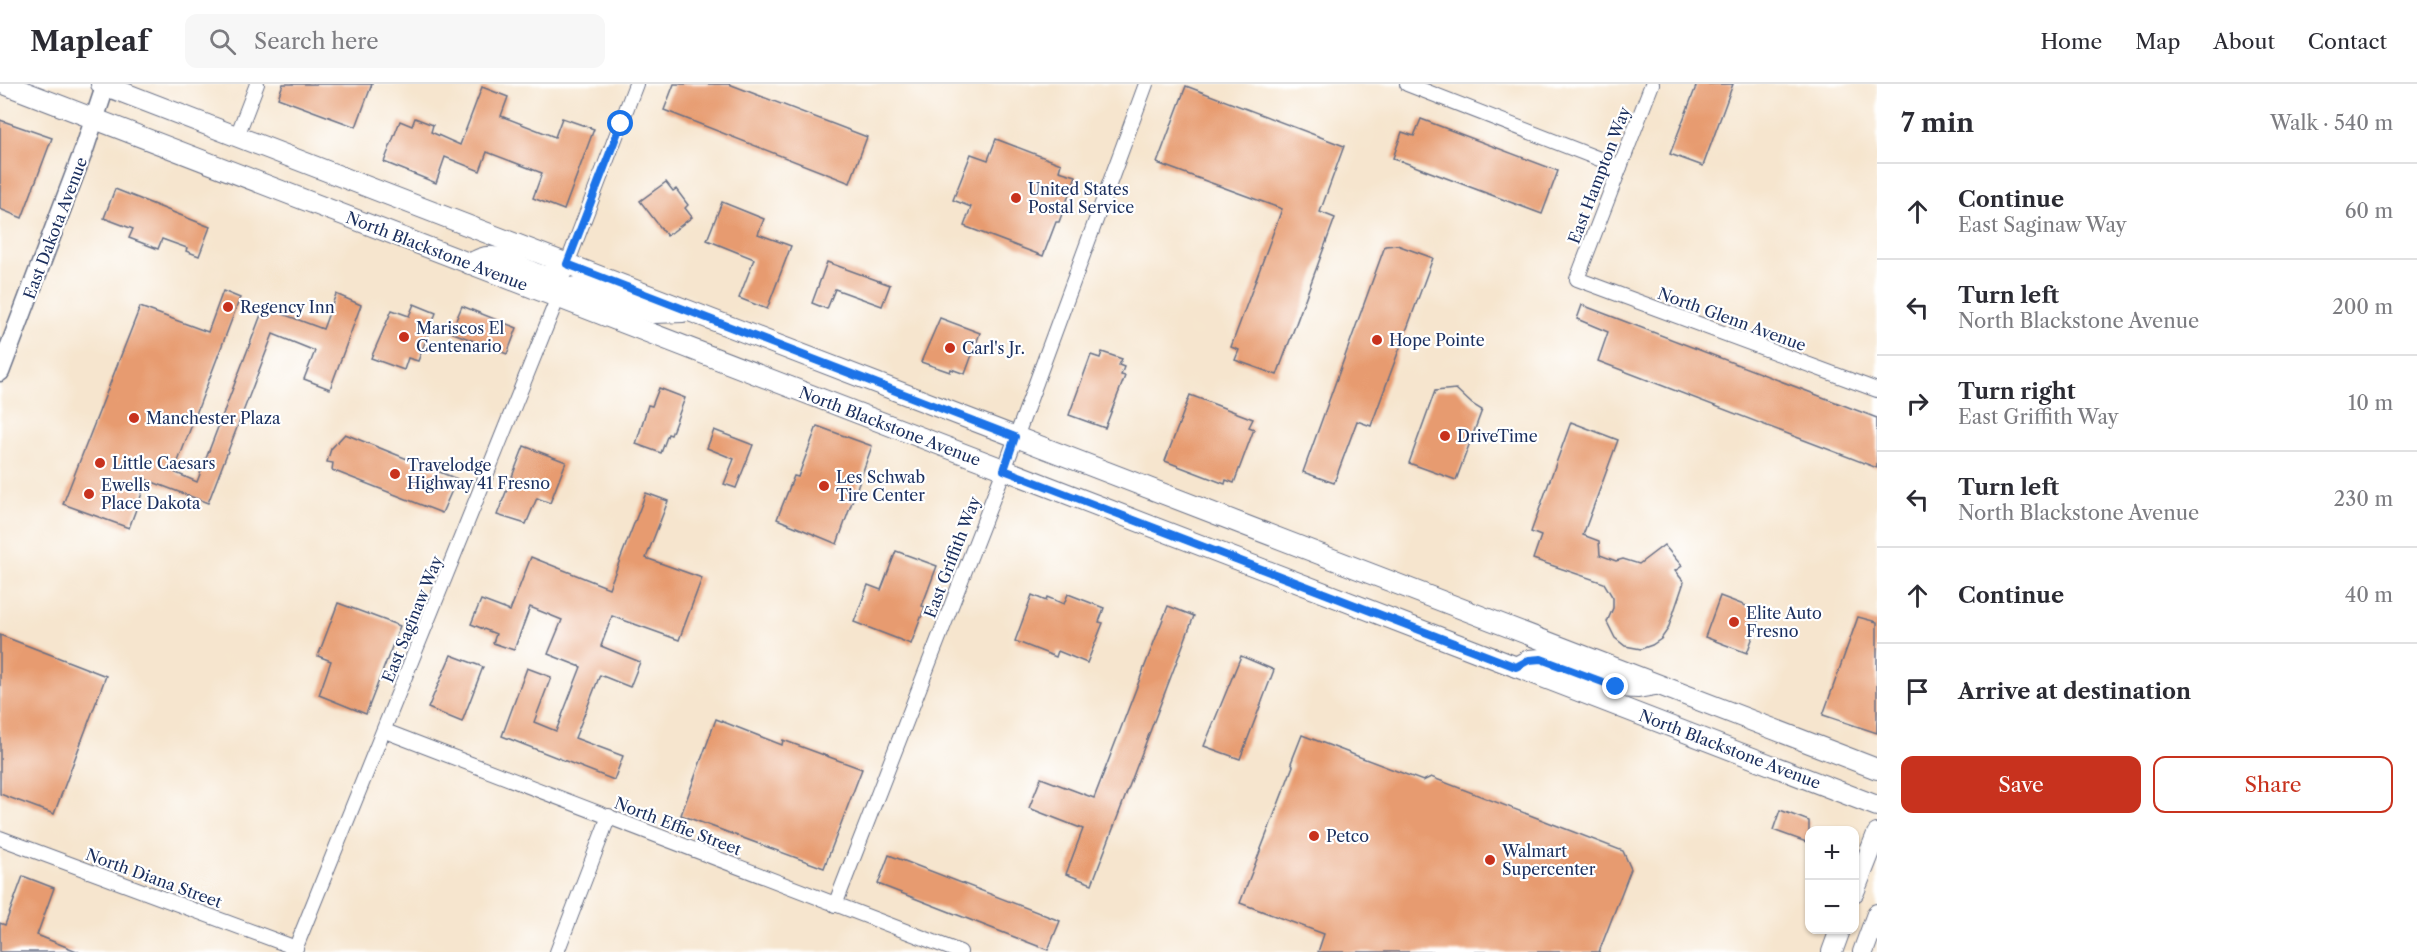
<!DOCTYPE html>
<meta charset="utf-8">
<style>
:root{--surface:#fff;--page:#f7f7f7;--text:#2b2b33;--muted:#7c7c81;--line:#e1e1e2;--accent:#c8321e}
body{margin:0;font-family:"Libre Caslon Text",serif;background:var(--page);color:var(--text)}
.controls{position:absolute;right:18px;bottom:18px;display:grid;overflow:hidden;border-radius:12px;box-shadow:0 2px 4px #0004}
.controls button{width:54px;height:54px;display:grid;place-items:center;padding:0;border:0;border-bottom:2px solid var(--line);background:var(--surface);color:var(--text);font:30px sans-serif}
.stop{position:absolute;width:18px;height:18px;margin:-14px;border:4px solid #1a73e8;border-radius:50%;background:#fff}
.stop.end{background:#1a73e8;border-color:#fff;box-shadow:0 2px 6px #0008}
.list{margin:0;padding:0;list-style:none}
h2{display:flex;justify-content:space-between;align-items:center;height:78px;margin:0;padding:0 24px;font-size:26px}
h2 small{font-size:20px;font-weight:400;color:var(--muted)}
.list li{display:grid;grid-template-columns:39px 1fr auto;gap:18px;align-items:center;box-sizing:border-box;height:96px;padding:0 24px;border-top:2px solid var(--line)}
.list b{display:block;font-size:22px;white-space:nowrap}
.list p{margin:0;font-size:20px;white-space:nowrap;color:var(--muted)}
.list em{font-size:20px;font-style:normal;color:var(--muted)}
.actions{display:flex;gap:12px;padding:18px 24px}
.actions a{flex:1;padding:14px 0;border:2px solid var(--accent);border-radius:12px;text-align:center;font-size:21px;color:var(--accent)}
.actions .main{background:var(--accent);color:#fff}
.icon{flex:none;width:33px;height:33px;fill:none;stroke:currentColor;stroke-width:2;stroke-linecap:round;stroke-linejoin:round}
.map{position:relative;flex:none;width:1877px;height:868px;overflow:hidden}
header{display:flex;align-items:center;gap:36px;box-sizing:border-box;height:84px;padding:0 30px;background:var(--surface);border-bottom:2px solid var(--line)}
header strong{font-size:28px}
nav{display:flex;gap:33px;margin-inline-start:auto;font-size:21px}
.search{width:420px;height:54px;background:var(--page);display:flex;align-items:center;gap:15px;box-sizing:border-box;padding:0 21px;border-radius:12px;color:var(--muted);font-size:22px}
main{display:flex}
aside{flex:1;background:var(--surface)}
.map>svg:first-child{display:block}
</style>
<header>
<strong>Mapleaf</strong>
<div class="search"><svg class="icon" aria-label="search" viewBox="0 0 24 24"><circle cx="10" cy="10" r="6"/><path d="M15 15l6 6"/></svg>Search here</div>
<nav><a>Home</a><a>Map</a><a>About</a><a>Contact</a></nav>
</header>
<main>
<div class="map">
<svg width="1877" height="868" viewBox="0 0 1877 868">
<rect width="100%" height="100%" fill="#fff"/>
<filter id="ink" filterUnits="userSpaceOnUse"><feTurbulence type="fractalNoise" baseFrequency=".0167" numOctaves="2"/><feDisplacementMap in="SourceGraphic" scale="12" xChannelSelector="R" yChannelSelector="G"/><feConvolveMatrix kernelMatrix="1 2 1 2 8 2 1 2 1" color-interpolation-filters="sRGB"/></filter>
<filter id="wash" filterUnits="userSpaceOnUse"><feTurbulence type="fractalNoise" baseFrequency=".008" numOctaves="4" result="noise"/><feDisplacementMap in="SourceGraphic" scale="24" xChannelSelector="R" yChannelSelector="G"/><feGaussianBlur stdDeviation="1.35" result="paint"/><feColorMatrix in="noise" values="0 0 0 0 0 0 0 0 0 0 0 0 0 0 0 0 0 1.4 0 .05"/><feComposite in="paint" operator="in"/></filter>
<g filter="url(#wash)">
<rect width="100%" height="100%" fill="#f6e5ce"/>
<g id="blocks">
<g fill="#e79b6f">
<path d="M283 0H372L356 43 278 14Z"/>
<path d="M674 0H729L867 53 850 99 664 26Z"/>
<path d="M1697 0H1733L1703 82 1670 70Z"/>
<path d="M1186 2 1344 62 1320 128 1335 134 1277 291 1235 276 1239 266 1231 263 1282 125 1157 79Z"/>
<path d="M482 3 508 13 501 32 555 53 562 34 594 45 564 126 533 114 542 89 487 68 480 87 445 73 436 99 384 78 400 37 412 42 415 34 433 41 431 48 460 61Z"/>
<path d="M1421 35 1558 87 1542 130 1393 74 1402 48 1414 52Z"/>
<path d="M0 36 52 54 22 134 0 125Z"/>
<path d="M996 55 1061 80 1059 87 1076 92 1059 138H1056L1043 172 964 142 971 123 953 116 971 70 988 76Z"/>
<path d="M666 98 673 107 676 105 688 121 685 124 692 133 667 152 640 117Z"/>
<path d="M115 105 210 143 199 172 186 167 187 164 162 155 158 165 129 154 133 145 104 134Z"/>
<path d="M722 118 764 135 758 150 791 162 767 225 739 214 754 175 707 156Z"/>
<path d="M1397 161 1433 174 1371 342 1357 337 1334 399 1303 388 1385 162Z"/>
<path d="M827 178 890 201 882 222 835 205 827 225 812 219Z"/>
<path d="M223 207 240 214 174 388 197 398 264 223 323 245 336 210 361 221 330 305 304 295 315 267 273 250 208 419 147 396 129 444 63 420 140 223 208 248Z"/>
<path d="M414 220 436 229 418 277 408 274 404 286 371 274 392 226 409 232Z"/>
<path d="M1582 221 1877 334V384L1598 277 1608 248 1577 235Z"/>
<path d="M462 222 517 244 507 270 451 248Z"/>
<path d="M940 234 980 249 965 290 951 285 950 288 921 278Z"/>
<path d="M1102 268 1122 275 1119 281 1124 283 1121 291 1125 292 1105 344 1069 331 1091 271 1100 274Z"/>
<path d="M659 304 685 314 671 351 668 350 661 369 636 360 648 321 652 322Z"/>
<path d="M1456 305 1472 320 1482 326 1456 396 1409 379 1435 307Z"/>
<path d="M1190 311 1253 335 1249 343 1254 345 1234 399 1226 396 1225 400 1165 377Z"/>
<path d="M1571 338 1618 356 1583 451 1599 457 1600 471 1616 477 1623 475 1639 480 1664 461 1682 482 1675 487 1684 498 1668 545 1661 555 1652 561 1641 565 1625 562 1615 554 1607 538 1613 524V514L1604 499 1533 475 1541 452 1531 448Z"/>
<path d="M817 342 872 362 837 460 777 435 794 392 798 393Z"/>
<path d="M714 346 753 361 736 404 724 400 734 375 707 364Z"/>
<path d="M345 350 457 395 442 429 332 386 333 379 327 378 331 365Z"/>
<path d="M524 362 566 378 550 419 537 414 526 440 497 431Z"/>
<path d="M646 409 668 417 646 474 702 494 679 556 612 532 601 562 640 578 630 603 600 591 575 654 623 672 614 696 502 652 527 584 551 593 534 638 556 647 581 583 548 570 562 536 530 523 514 566 493 559 496 550 471 540 481 516 510 527 531 473 609 504Z"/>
<path d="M896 467 937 482 922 522 925 523 911 560 854 538 868 501 881 506Z"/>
<path d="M1068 510 1104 524 1099 538 1103 539 1087 579 1058 567 1056 573 1015 557 1032 511 1046 517 1047 513 1064 520Z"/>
<path d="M1720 512 1762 528 1747 569 1705 553Z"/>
<path d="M338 519 400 542 366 630 319 611 331 577 318 572Z"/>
<path d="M1168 522 1194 532 1092 800 1066 790 1083 745 1029 724 1041 694 1094 714Z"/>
<path d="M1858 533 1877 538V649L1823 631Z"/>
<path d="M0 551 106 592 54 730 0 710Z"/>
<path d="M451 571 483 583 462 638 428 624Z"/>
<path d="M1241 572 1274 586 1240 675 1204 662Z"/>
<path d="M716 635 782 661 783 656 862 685 824 784 681 731Z"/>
<path d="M1302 651 1423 697 1431 693 1623 767 1631 785 1599 868H1318L1324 850 1240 819 1293 682 1291 679Z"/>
<path d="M1780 726 1809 737V759L1773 746Z"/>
<path d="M889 771 1060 837 1048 866 878 800Z"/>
<path d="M23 792 54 804 37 851 79 868H0V839L5 841Z"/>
</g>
</g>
</g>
<g filter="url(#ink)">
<use href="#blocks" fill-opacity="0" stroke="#686f85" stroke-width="1.5"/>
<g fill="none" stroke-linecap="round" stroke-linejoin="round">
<g stroke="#686f85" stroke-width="16">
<g id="street">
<path d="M1407 0 1620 83"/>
<path d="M1652 0 1577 195 1877 306"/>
<path d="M237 52 257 0"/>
<path d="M567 180 636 0"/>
<path d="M385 647 960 868"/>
<path d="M0 754 296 864"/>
<path d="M835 821 1004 386 1146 0"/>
<path d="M294 868 558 213"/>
<path d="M557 868 609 732"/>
</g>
</g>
<g stroke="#686f85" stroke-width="21">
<path id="secondary" d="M0 288 85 63 106 0"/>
</g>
<g stroke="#686f85" stroke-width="22">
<g id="primary">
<path d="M4 0 1877 722"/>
<path d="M101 0 1877 685"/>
<path d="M470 180C477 176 484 172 493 173 514 173 541 202 561 189L567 180"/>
<path d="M558 213 564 205 575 203 653 229 683 228"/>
<path d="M1516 583 1529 576 1541 575 1616 603 1638 604 1655 601"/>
<path d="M1854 808 1877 750"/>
<path d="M1832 868 1840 846"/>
<path d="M1863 868 1877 830"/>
</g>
</g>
<use href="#street" stroke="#fff" stroke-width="14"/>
<use href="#secondary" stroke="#fff" stroke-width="18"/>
<use href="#primary" stroke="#fff" stroke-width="20"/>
</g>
</g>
<g fill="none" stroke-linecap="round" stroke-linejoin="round" filter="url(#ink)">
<path stroke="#1a73e8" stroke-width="8" d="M621 40 567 180 1015 353 1004 386 1516 583 1529 576 1541 575 1616 603"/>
</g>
<g fill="#c8321e" stroke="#fff" stroke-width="2">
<circle cx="1016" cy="114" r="6"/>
<circle cx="228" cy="223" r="6"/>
<circle cx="404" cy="253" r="6"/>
<circle cx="1377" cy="256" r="6"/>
<circle cx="950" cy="264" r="6"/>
<circle cx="134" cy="334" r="6"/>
<circle cx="1445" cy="352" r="6"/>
<circle cx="100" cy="379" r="6"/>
<circle cx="395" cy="390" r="6"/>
<circle cx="824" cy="402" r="6"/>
<circle cx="89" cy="410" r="6"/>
<circle cx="1734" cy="538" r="6"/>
<circle cx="1314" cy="752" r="6"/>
<circle cx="1490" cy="776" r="6"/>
</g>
<g text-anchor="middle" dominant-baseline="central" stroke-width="4.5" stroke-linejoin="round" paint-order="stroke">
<g font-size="16" fill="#1b2f5e" stroke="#fff">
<text transform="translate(1599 91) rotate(-69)">East Hampton Way</text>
<text transform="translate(55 144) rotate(-69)">East Dakota Avenue</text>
<text transform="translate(437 167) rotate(21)">North Blackstone Avenue</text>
<text transform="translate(1732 235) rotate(20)">North Glenn Avenue</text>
<text transform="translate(890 342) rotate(21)">North Blackstone Avenue</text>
<text transform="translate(952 473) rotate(-69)">East Griffith Way</text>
<text transform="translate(412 535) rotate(-68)">East Saginaw Way</text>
<text transform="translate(1730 665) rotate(21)">North Blackstone Avenue</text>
<text transform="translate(678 742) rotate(21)">North Effie Street</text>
<text transform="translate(154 794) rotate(20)">North Diana Street</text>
</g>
<g font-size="16" fill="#1b2f5e" stroke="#fff" text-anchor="start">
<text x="1028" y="105">United States<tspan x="1028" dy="18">Postal Service</tspan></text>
<text x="240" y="223">Regency Inn</text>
<text x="416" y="244">Mariscos El<tspan x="416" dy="18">Centenario</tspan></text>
<text x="1389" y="256">Hope Pointe</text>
<text x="962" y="264">Carl's Jr.</text>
<text x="146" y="334">Manchester Plaza</text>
<text x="1457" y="352">DriveTime</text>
<text x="112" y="379">Little Caesars</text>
<text x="407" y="381">Travelodge<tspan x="407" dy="18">Highway 41 Fresno</tspan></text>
<text x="836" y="393">Les Schwab<tspan x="836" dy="18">Tire Center</tspan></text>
<text x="101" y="401">Ewells<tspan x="101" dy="18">Place Dakota</tspan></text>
<text x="1746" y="529">Elite Auto<tspan x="1746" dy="18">Fresno</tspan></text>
<text x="1326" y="752">Petco</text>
<text x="1502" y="767">Walmart<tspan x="1502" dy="18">Supercenter</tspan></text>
</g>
</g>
</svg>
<div class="controls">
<button>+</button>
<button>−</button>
</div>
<div class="stop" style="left:621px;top:40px"></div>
<div class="stop end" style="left:1616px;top:603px"></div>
</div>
<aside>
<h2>7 min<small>Walk · 540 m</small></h2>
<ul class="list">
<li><svg class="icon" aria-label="ahead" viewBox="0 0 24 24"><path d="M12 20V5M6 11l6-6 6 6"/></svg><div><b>Continue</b><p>East Saginaw Way</p></div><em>60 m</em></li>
<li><svg class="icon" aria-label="left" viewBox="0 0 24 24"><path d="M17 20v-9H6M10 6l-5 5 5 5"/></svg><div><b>Turn left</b><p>North Blackstone Avenue</p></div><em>200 m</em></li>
<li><svg class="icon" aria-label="right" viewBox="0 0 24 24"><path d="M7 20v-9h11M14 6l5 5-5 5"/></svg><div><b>Turn right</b><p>East Griffith Way</p></div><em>10 m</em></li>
<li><svg class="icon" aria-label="left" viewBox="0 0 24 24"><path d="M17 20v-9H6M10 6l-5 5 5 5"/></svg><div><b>Turn left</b><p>North Blackstone Avenue</p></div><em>230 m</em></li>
<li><svg class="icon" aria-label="ahead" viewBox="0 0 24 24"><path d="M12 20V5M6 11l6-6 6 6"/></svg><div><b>Continue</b></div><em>40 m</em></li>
<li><svg class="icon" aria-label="arrive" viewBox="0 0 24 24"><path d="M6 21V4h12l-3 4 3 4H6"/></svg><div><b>Arrive at destination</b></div></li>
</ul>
<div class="actions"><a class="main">Save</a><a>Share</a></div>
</aside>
</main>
